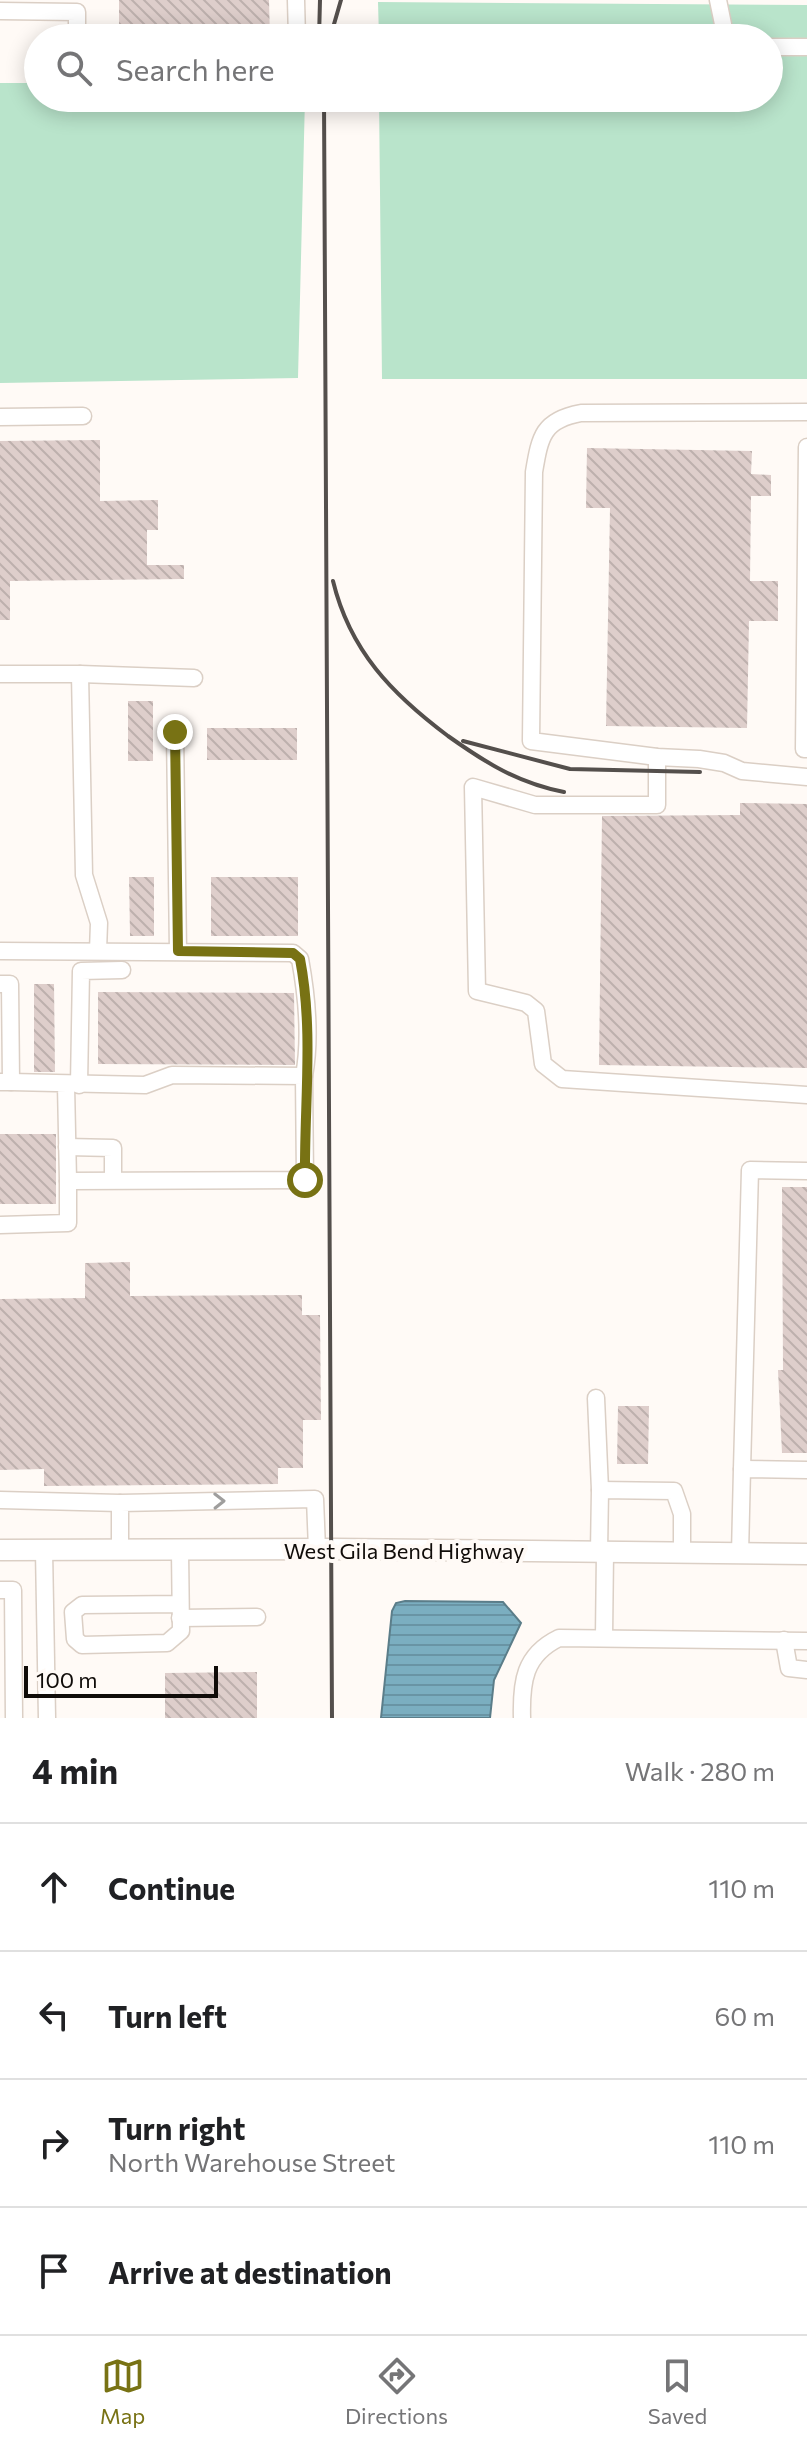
<!DOCTYPE html>
<meta charset="utf-8">
<style>
:root{--surface:#fff;--page:#f2f2f2;--text:#202124;--muted:#757577;--line:#e0e0e0;--accent:#787214}
body{margin:0;font-family:Commissioner,sans-serif;background:var(--page);color:var(--text)}
.scale{position:absolute;left:24px;bottom:20px;width:194px;box-sizing:border-box;padding-left:8px;border:4px solid #100c09;border-top:0;font-size:22px;line-height:28px;white-space:nowrap;color:#100c09;-webkit-text-stroke:6px #fffaf6;paint-order:stroke}
.stop{position:absolute;width:24px;height:24px;margin:-18px;border:6px solid #787214;border-radius:50%;background:#fff}
.stop.end{background:#787214;border-color:#fff;box-shadow:0 2px 8px #0008}
.list{margin:0;padding:0;list-style:none}
h2{display:flex;justify-content:space-between;align-items:center;height:104px;margin:0;padding:0 32px;font-size:34px}
h2 small{font-size:26px;font-weight:400;color:var(--muted)}
.list li{display:grid;grid-template-columns:52px 1fr auto;gap:24px;align-items:center;box-sizing:border-box;height:128px;padding:0 32px;border-top:2px solid var(--line)}
.list b{display:block;font-size:30px;white-space:nowrap}
.list p{margin:0;font-size:26px;white-space:nowrap;color:var(--muted)}
.list em{font-size:26px;font-style:normal;color:var(--muted)}
.icon{flex:none;width:44px;height:44px;fill:none;stroke:currentColor;stroke-width:2;stroke-linecap:round;stroke-linejoin:round}
.map{position:relative;flex:none;width:807px;height:1718px;overflow:hidden}
.search{position:absolute;background:var(--surface);box-shadow:0 4px 20px #0003;left:24px;right:24px;top:24px;height:88px;display:flex;align-items:center;gap:20px;box-sizing:border-box;padding:0 28px;border-radius:44px;color:var(--muted);font-size:30px}
.sheet{height:616px;background:var(--surface)}
nav{display:flex;justify-content:space-around;align-items:center;box-sizing:border-box;height:112px;border-top:2px solid var(--line);background:var(--surface);font-size:22px;color:var(--muted)}
nav a{display:grid;justify-items:center;gap:4px}
nav .on{color:var(--accent)}
.map>svg:first-child{display:block}
</style>
<div class="map">
<svg width="807" height="1718" viewBox="0 0 807 1718">
<defs>
<pattern id="water-rules" width="6" height="5" patternUnits="userSpaceOnUse" patternTransform="scale(2)"><rect width="6" height="5" fill="#7baec0"/><path d="M0 2.5h6" fill="none" stroke="#6994a4"/></pattern>
<pattern id="building-back-hatch" width="6" height="6" patternUnits="userSpaceOnUse" patternTransform="scale(2)"><rect width="6" height="6" fill="#dececb"/><path d="M-1 5l2 2M0 0l6 6M5-1l2 2" fill="none" stroke="#bdb0ad"/></pattern>
</defs>
<rect width="100%" height="100%" fill="#fffaf6"/>
<g fill="#b9e4cb">
<path d="M378 2 807 5V379H382L379 98H769V38H379Z"/>
<path d="M0 83H38V98H305L298 378 0 383Z"/>
</g>
<path fill="url(#water-rules)" stroke="#5b7d89" stroke-width="2" d="M405 1601 503 1602 521 1623 494 1680 490 1718H381L392 1611 396 1603Z"/>
<g fill="url(#building-back-hatch)">
<path d="M119 0H269L270 38H106V27H119Z"/>
<path d="M100 440V501L158 500V530H147V565H184V579L10 581V620H0V441Z"/>
<path d="M587 448 752 451 751 474 771 475V496H751L750 581H778V621H749L747 728 606 726 610 508H586Z"/>
<rect x="128" y="701" width="25" height="60"/>
<rect x="207" y="728" width="90" height="32"/>
<path d="M740 803 807 804V1068L599 1065 602 816 740 815Z"/>
<path d="M129 877H154V936H130Z"/>
<rect x="211" y="877" width="87" height="59"/>
<path d="M34 984H54L55 1072H34Z"/>
<path d="M98 992 294 993 295 1065 98 1064Z"/>
<rect x="0" y="1134" width="56" height="70"/>
<path d="M782 1187H807V1453H782L778 1370H783Z"/>
<path d="M130 1262V1296L302 1295V1315H320L321 1420H303V1468H278V1484L44 1486V1469L0 1470V1299L85 1298V1263Z"/>
<path d="M618 1406H649L648 1464H617Z"/>
<path d="M257 1672V1718H165V1673Z"/>
</g>
<g fill="none" stroke-linecap="round" stroke-linejoin="round">
<g stroke="#dbcfc5" stroke-width="19">
<g id="minor">
<path d="M296 0 297 38"/>
<path d="M718 0 724 29 733 38"/>
<path d="M0 11 77 12V38"/>
<path d="M769 47H807"/>
<path d="M807 412 581 413C543 420 540 436 534 472L531 741 657 757 699 759 724 763 742 771 807 777"/>
<path d="M0 417 83 416"/>
<path d="M807 447 804 749H807"/>
<path d="M0 674H80L84 875 99 923 98 951"/>
<path d="M80 674 194 678"/>
<path d="M175 732 178 951"/>
<path d="M657 757V805H535L473 787 477 991 526 1003 536 1011 543 1064 562 1079 807 1095"/>
<path d="M0 951 293 953 300 959C307 997 311 1038 304 1076"/>
<path d="M0 984H10L11 1082H0"/>
<path d="M11 1082 145 1085 172 1075 304 1076 305 1180 68 1181 66 1085"/>
<path d="M79 1085 81 971 122 970"/>
<path d="M67 1147 113 1148V1180"/>
<path d="M0 1225 68 1223V1181"/>
<path d="M596 1398 600 1490"/>
<path d="M742 1469 750 1170 807 1171"/>
<path d="M0 1500 120 1503"/>
<path d="M44 1550 47 1718"/>
<path d="M120 1550V1503L315 1499 317 1549"/>
<path d="M599 1552 600 1490 674 1491 682 1514V1553"/>
<path d="M740 1554 742 1469 807 1470"/>
<path d="M0 1590H13L14 1718"/>
<path d="M180 1604 82 1605 73 1612 75 1639 82 1645 167 1643 181 1631 180 1551"/>
<path d="M180 1618 257 1617"/>
<path d="M604 1637 605 1552"/>
<path d="M784 1640 789 1668 807 1670"/>
<path d="M522 1718C521 1682 524 1655 559 1638L807 1641"/>
</g>
</g>
<g stroke="#dbcfc5" stroke-width="23">
<path id="major" d="M0 1550 334 1549 807 1554"/>
</g>
<use href="#minor" stroke="#fff" stroke-width="16"/>
<use href="#major" stroke="#fff" stroke-width="20"/>
<g stroke="#544f4c" stroke-width="4">
<path d="M319 38 320 0"/>
<path d="M330 38 341 0"/>
<path d="M324 98 332 1718"/>
<path d="M333 581C350 651 392 694 448 736 486 763 518 783 564 792"/>
<path d="M463 741 570 769 700 772"/>
</g>
</g>
<defs><path id="oneway-chevron" d="M-2-3.5L2.5 0L-2 3.5" fill="none" stroke-width="1.6" stroke-linecap="round" stroke-linejoin="round" transform="scale(2)"/></defs>
<use stroke="#9f9e9d" href="#oneway-chevron" transform="translate(219 1501) rotate(-1)"/>
<g fill="none" stroke-linecap="round" stroke-linejoin="round">
<path stroke="#787214" stroke-width="10" d="M175 732 178 951 293 953 300 959C314 1032 304 1106 305 1180"/>
</g>
<g text-anchor="middle" dominant-baseline="central" stroke-width="8" stroke-linejoin="round" paint-order="stroke">
<g font-size="22" fill="#100c09" stroke="#fffaf6">
<text x="404" y="1550">West Gila Bend Highway</text>
</g>
</g>
</svg>
<div class="scale">100 m</div>
<div class="stop" style="left:305px;top:1180px"></div>
<div class="stop end" style="left:175px;top:732px"></div>
<div class="search"><svg class="icon" aria-label="search" viewBox="0 0 24 24"><circle cx="10" cy="10" r="6"/><path d="M15 15l6 6"/></svg>Search here</div>
</div>
<section class="sheet">
<h2>4 min<small>Walk · 280 m</small></h2>
<ul class="list">
<li><svg class="icon" aria-label="ahead" viewBox="0 0 24 24"><path d="M12 20V5M6 11l6-6 6 6"/></svg><div><b>Continue</b></div><em>110 m</em></li>
<li><svg class="icon" aria-label="left" viewBox="0 0 24 24"><path d="M17 20v-9H6M10 6l-5 5 5 5"/></svg><div><b>Turn left</b></div><em>60 m</em></li>
<li><svg class="icon" aria-label="right" viewBox="0 0 24 24"><path d="M7 20v-9h11M14 6l5 5-5 5"/></svg><div><b>Turn right</b><p>North Warehouse Street</p></div><em>110 m</em></li>
<li><svg class="icon" aria-label="arrive" viewBox="0 0 24 24"><path d="M6 21V4h12l-3 4 3 4H6"/></svg><div><b>Arrive at destination</b></div></li>
</ul>
</section>
<nav>
<a class="on"><svg class="icon" aria-label="map" viewBox="0 0 24 24"><path d="M3 6l6-2 6 2 6-2v14l-6 2-6-2-6 2zM9 4v14M15 6v14"/></svg>Map</a>
<a><svg class="icon" aria-label="directions" viewBox="0 0 24 24"><path d="M12 3l9 9-9 9-9-9zM9 14v-3h6M13 9l2 2-2 2"/></svg>Directions</a>
<a><svg class="icon" aria-label="saved" viewBox="0 0 24 24"><path d="M7 4h10v16l-5-4-5 4z"/></svg>Saved</a>
</nav>
